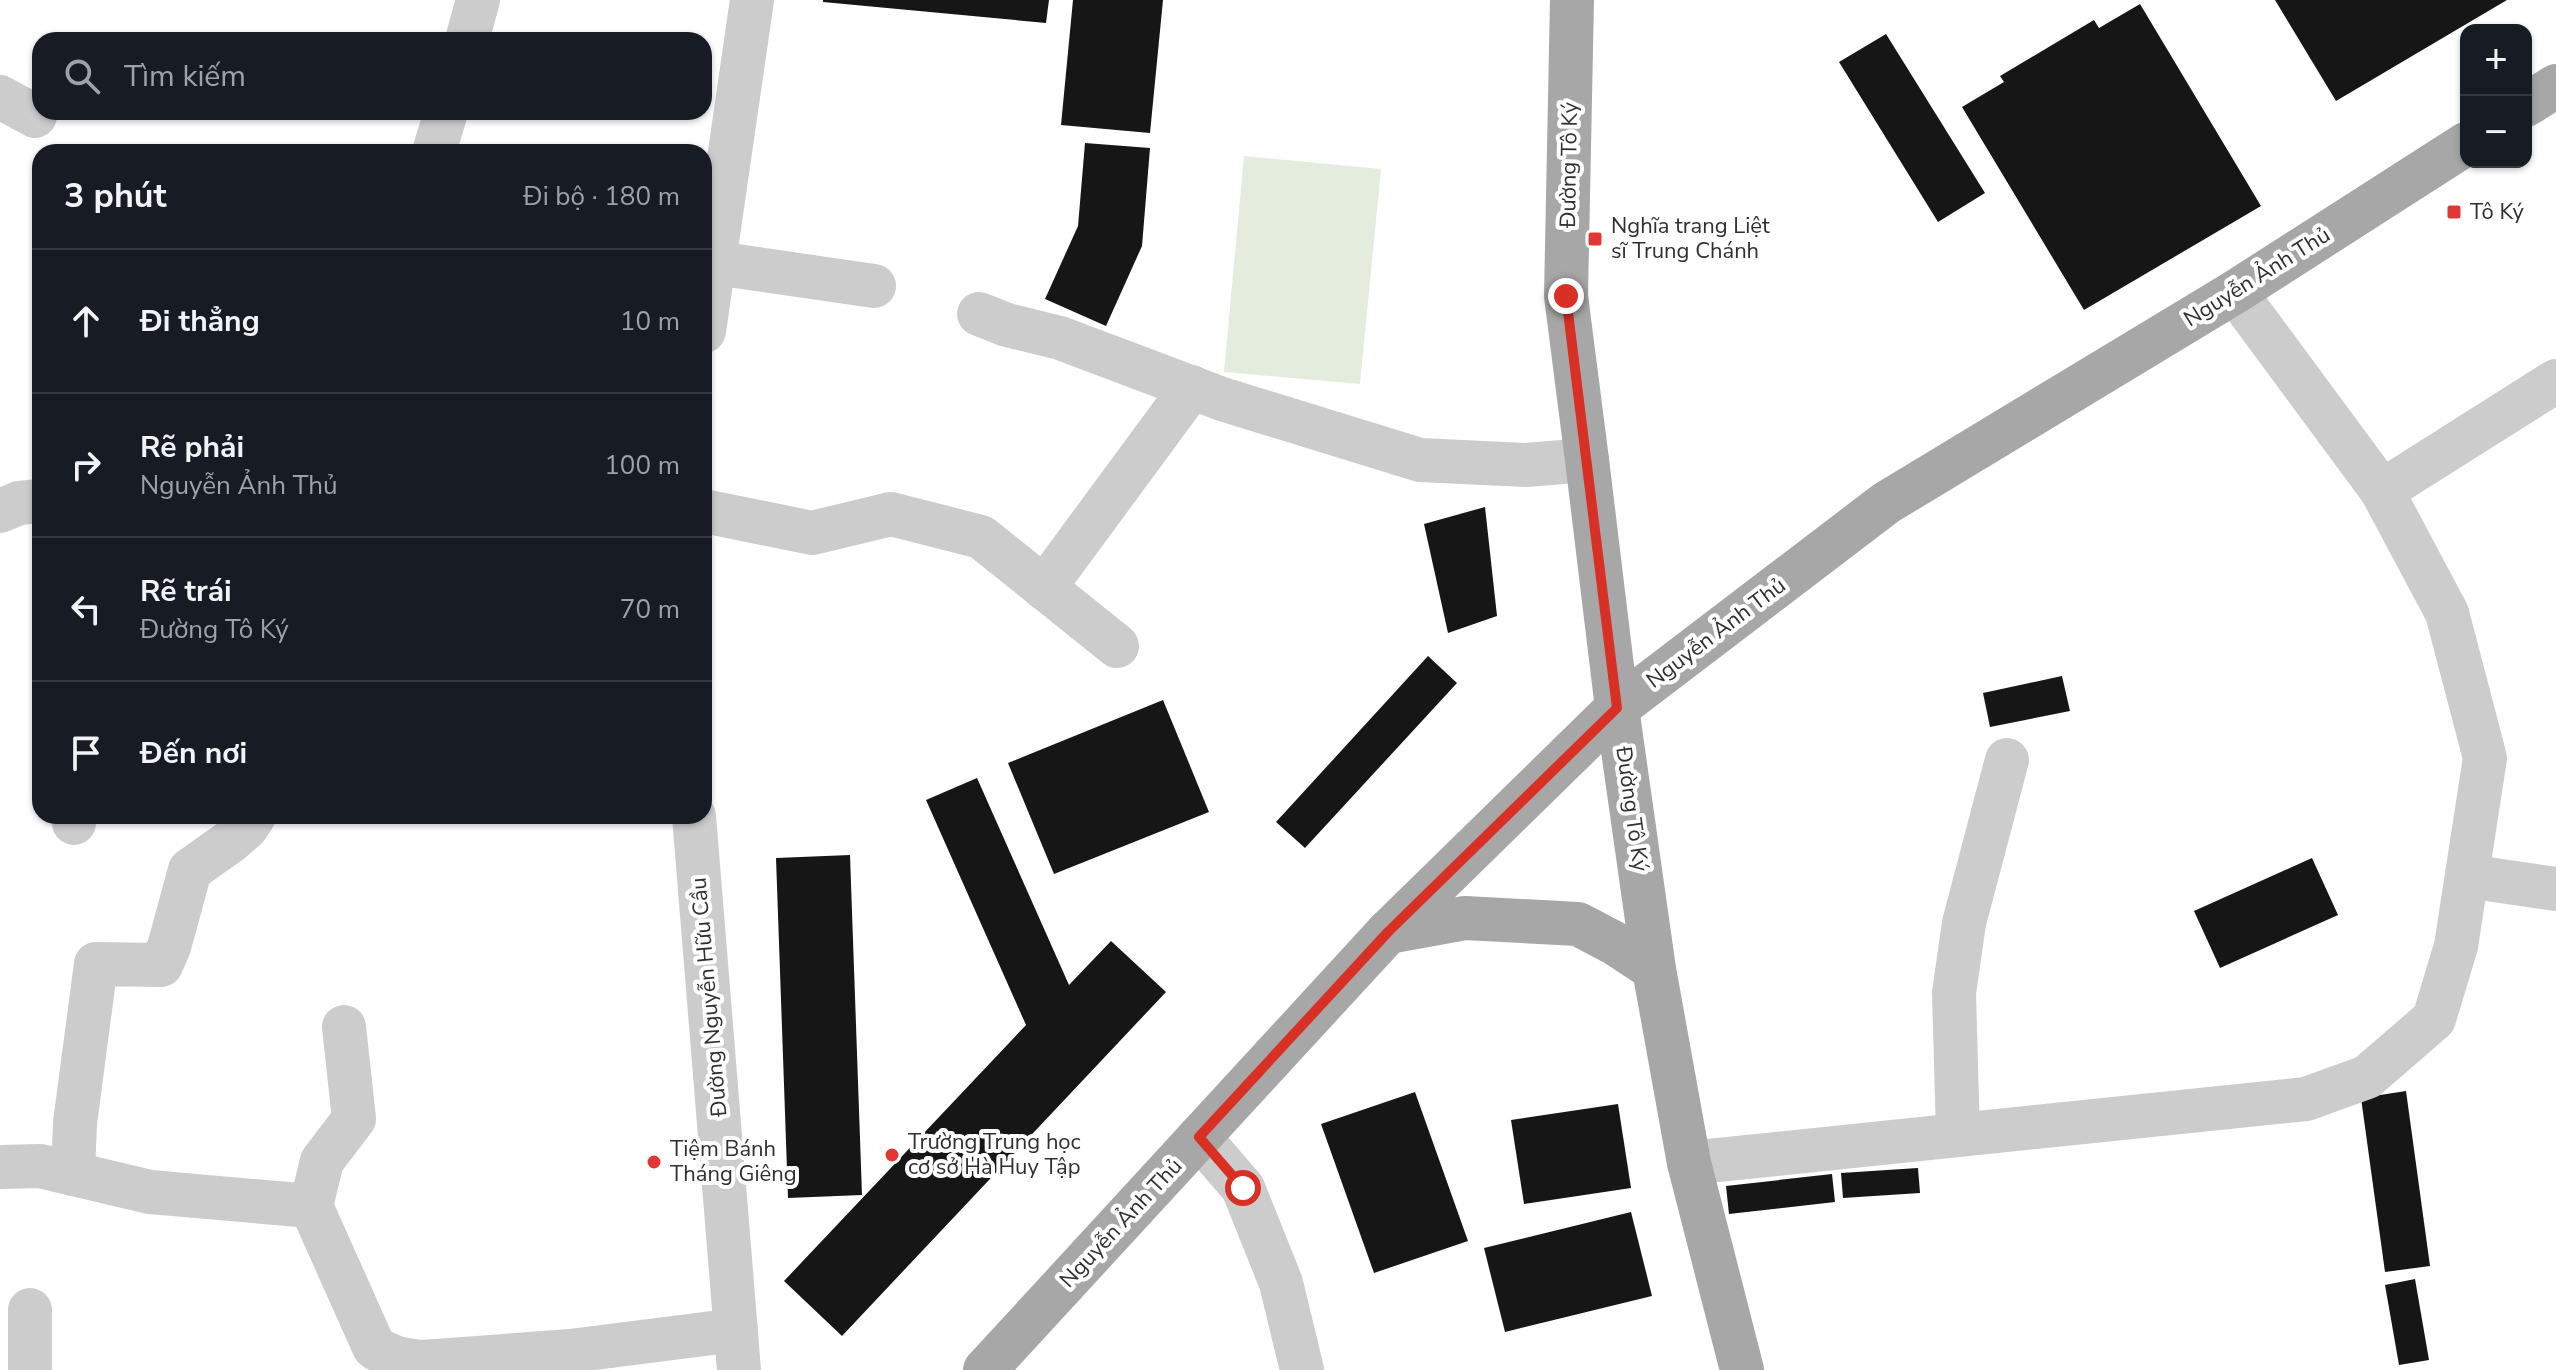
<!DOCTYPE html>
<html lang="vi">
<meta charset="utf-8">
<style>
:root{--surface:#171b24;--page:#20242c;--text:#f1f3f6;--muted:#9ea1a6;--line:#363941}
body{margin:0;font-family:"Nunito Sans",sans-serif;background:var(--page);color:var(--text)}
.controls{position:absolute;right:24px;top:24px;display:grid;overflow:hidden;border-radius:16px;box-shadow:0 2px 6px #0004}
.controls button{width:72px;height:72px;display:grid;place-items:center;padding:0;border:0;border-bottom:2px solid var(--line);background:var(--surface);color:var(--text);font:40px sans-serif}
.stop{position:absolute;width:24px;height:24px;margin:-18px;border:6px solid #d93025;border-radius:50%;background:#fff}
.stop.end{background:#d93025;border-color:#fff;box-shadow:0 2px 8px #0008}
.list{margin:0;padding:0;list-style:none}
h2{display:flex;justify-content:space-between;align-items:center;height:104px;margin:0;padding:0 32px;font-size:34px}
h2 small{font-size:26px;font-weight:400;color:var(--muted)}
.list li{display:grid;grid-template-columns:52px 1fr auto;gap:24px;align-items:center;box-sizing:border-box;height:144px;padding:0 32px;border-top:2px solid var(--line)}
.list b{display:block;font-size:30px;white-space:nowrap}
.list p{margin:0;font-size:26px;white-space:nowrap;color:var(--muted)}
.list em{font-size:26px;font-style:normal;color:var(--muted)}
.icon{flex:none;width:44px;height:44px;fill:none;stroke:currentColor;stroke-width:2;stroke-linecap:round;stroke-linejoin:round}
.map{position:relative;flex:none;width:2556px;height:1370px;overflow:hidden}
.search{position:absolute;background:var(--surface);box-shadow:0 2px 6px #0004;left:32px;top:32px;width:680px;height:88px;display:flex;align-items:center;gap:20px;box-sizing:border-box;padding:0 28px;border-radius:24px;color:var(--muted);font-size:30px}
.panel{position:absolute;background:var(--surface);box-shadow:0 2px 6px #0004;left:32px;top:144px;width:680px;height:680px;border-radius:24px}
.map>svg:first-child{display:block}
</style>
<div class="map">
<svg width="2556" height="1370" viewBox="0 0 2556 1370">
<rect width="100%" height="100%" fill="#fff"/>
<path fill="#e4ecdd" d="M1244 156 1381 169 1360 384 1224 372Z"/>
<g fill="#161616">
<path d="M823 0H1049L1046 23 823 2Z"/>
<path d="M1073 0H1163L1150 133 1061 125Z"/>
<path d="M2275 0H2507L2336 101Z"/>
<path d="M2140 4 2261 206 2084 310 1962 107 2004 82 2000 76 2094 20 2099 28Z"/>
<path d="M1886 34 1985 193 1938 222 1839 62Z"/>
<path d="M1085 143 1150 148 1142 246 1106 326 1045 299 1078 226Z"/>
<path d="M1485 507 1497 616 1448 633 1424 524Z"/>
<path d="M1428 656 1457 683 1305 848 1276 822Z"/>
<path d="M2062 676 2070 711 1990 727 1983 693Z"/>
<path d="M1163 700 1209 812 1054 874 1008 763Z"/>
<path d="M977 778 1069 985 1111 941 1166 992 842 1336 784 1281 1026 1025 926 800Z"/>
<path d="M850 855 862 1195 788 1198 776 858Z"/>
<path d="M2312 858 2338 915 2220 968 2194 911Z"/>
<path d="M2406 1091 2430 1266 2385 1272 2361 1098Z"/>
<path d="M1415 1092 1468 1241 1374 1273 1321 1124Z"/>
<path d="M1618 1104 1631 1188 1524 1204 1511 1120Z"/>
<path d="M1918 1168 1920 1193 1843 1198 1841 1173Z"/>
<path d="M1832 1174 1835 1202 1729 1214 1726 1186Z"/>
<path d="M1631 1212 1652 1296 1505 1332 1484 1248Z"/>
<path d="M2415 1279 2429 1360 2399 1365 2385 1285Z"/>
</g>
<g fill="none" stroke-linecap="round" stroke-linejoin="round">
<g stroke="#ccc" stroke-width="44">
<path d="M467 40 478 0"/>
<path d="M0 97 35 116"/>
<path d="M434 152 446 112"/>
<path d="M715 263 874 286"/>
<path d="M979 314 1007 325 1060 338 1222 399 1420 460 1526 465 1587 460"/>
<path d="M704 331 752 0"/>
<path d="M2382 491 2556 381"/>
<path d="M0 511 19 503 40 501"/>
<path d="M704 511 812 533 891 514 981 537 1117 646"/>
<path d="M1044 588 1192 387"/>
<path d="M694 816 739 1370"/>
<path d="M74 823V816"/>
<path d="M2467 876 2556 889"/>
<path d="M1958 1135 1954 993 1964 923 2007 760"/>
<path d="M1199 1137 1243 1188 1281 1283 1302 1370"/>
<path d="M1689 1163 2306 1099 2367 1077 2434 1019 2456 946 2485 758 2447 613 2382 491 2235 292"/>
<path d="M0 1167 40 1166 150 1192 311 1206 374 1347C390 1358 404 1360 423 1362L570 1351 736 1330"/>
<path d="M73 1174 75 1123 96 964 161 965 169 947 190 870 231 841 247 827 254 816"/>
<path d="M311 1206 322 1161 354 1119 344 1027"/>
<path d="M30 1310V1370"/>
</g>
<g stroke="#a7a7a7" stroke-width="44">
<path d="M1572 0 1566 296 1587 460 1617 708 1654 969 1689 1163 1742 1370"/>
<path d="M2526 105 2556 86"/>
<path d="M1388 932 1465 918 1578 924 1616 944 1654 969"/>
<path d="M985 1370 1388 932 1617 708 1886 503 2235 292 2466 144"/>
</g>
</g>
<g fill="none" stroke-linecap="round" stroke-linejoin="round">
<path stroke="#d93025" stroke-width="10" d="M1243 1188 1199 1137 1388 932 1617 708 1566 296"/>
</g>
<g fill="#e23835" stroke="#fff" stroke-width="3">
<rect x="2446" y="204" width="16" height="16" rx="4"/>
<rect x="1587" y="231" width="16" height="16" rx="4"/>
<circle cx="892" cy="1155" r="8"/>
<circle cx="654" cy="1162" r="8"/>
</g>
<g text-anchor="middle" dominant-baseline="central" stroke-width="8" stroke-linejoin="round" paint-order="stroke">
<g font-size="22" fill="#2f2f2f" stroke="#fff">
<text transform="translate(1569 165) rotate(-89)">Đường Tô Ký</text>
<text transform="translate(2257 277) rotate(-32)">Nguyễn Ảnh Thủ</text>
<text transform="translate(1716 633) rotate(-37)">Nguyễn Ảnh Thủ</text>
<text transform="translate(1632 809) rotate(82)">Đường Tô Ký</text>
<text transform="translate(709 997) rotate(-95)">Đường Nguyễn Hữu Cầu</text>
<text transform="translate(1121 1223) rotate(-47)">Nguyễn Ảnh Thủ</text>
</g>
<g font-size="22" fill="#2f2f2f" stroke="#fff" text-anchor="start">
<text x="2470" y="212">Tô Ký</text>
<text x="1611" y="226">Nghĩa trang Liệt<tspan x="1611" dy="25">sĩ Trung Chánh</tspan></text>
<text x="908" y="1142">Trường Trung học<tspan x="908" dy="25">cơ sở Hà Huy Tập</tspan></text>
<text x="670" y="1149">Tiệm Bánh<tspan x="670" dy="25">Tháng Giêng</tspan></text>
</g>
</g>
</svg>
<div class="controls">
<button>+</button>
<button>−</button>
</div>
<div class="stop" style="left:1243px;top:1188px"></div>
<div class="stop end" style="left:1566px;top:296px"></div>
<div class="search"><svg class="icon" aria-label="search" viewBox="0 0 24 24"><circle cx="10" cy="10" r="6"/><path d="M15 15l6 6"/></svg>Tìm kiếm</div>
<section class="panel">
<h2>3 phút<small>Đi bộ · 180 m</small></h2>
<ul class="list">
<li><svg class="icon" aria-label="ahead" viewBox="0 0 24 24"><path d="M12 20V5M6 11l6-6 6 6"/></svg><div><b>Đi thẳng</b></div><em>10 m</em></li>
<li><svg class="icon" aria-label="right" viewBox="0 0 24 24"><path d="M7 20v-9h11M14 6l5 5-5 5"/></svg><div><b>Rẽ phải</b><p>Nguyễn Ảnh Thủ</p></div><em>100 m</em></li>
<li><svg class="icon" aria-label="left" viewBox="0 0 24 24"><path d="M17 20v-9H6M10 6l-5 5 5 5"/></svg><div><b>Rẽ trái</b><p>Đường Tô Ký</p></div><em>70 m</em></li>
<li><svg class="icon" aria-label="arrive" viewBox="0 0 24 24"><path d="M6 21V4h12l-3 4 3 4H6"/></svg><div><b>Đến nơi</b></div></li>
</ul>
</section>
</div>
